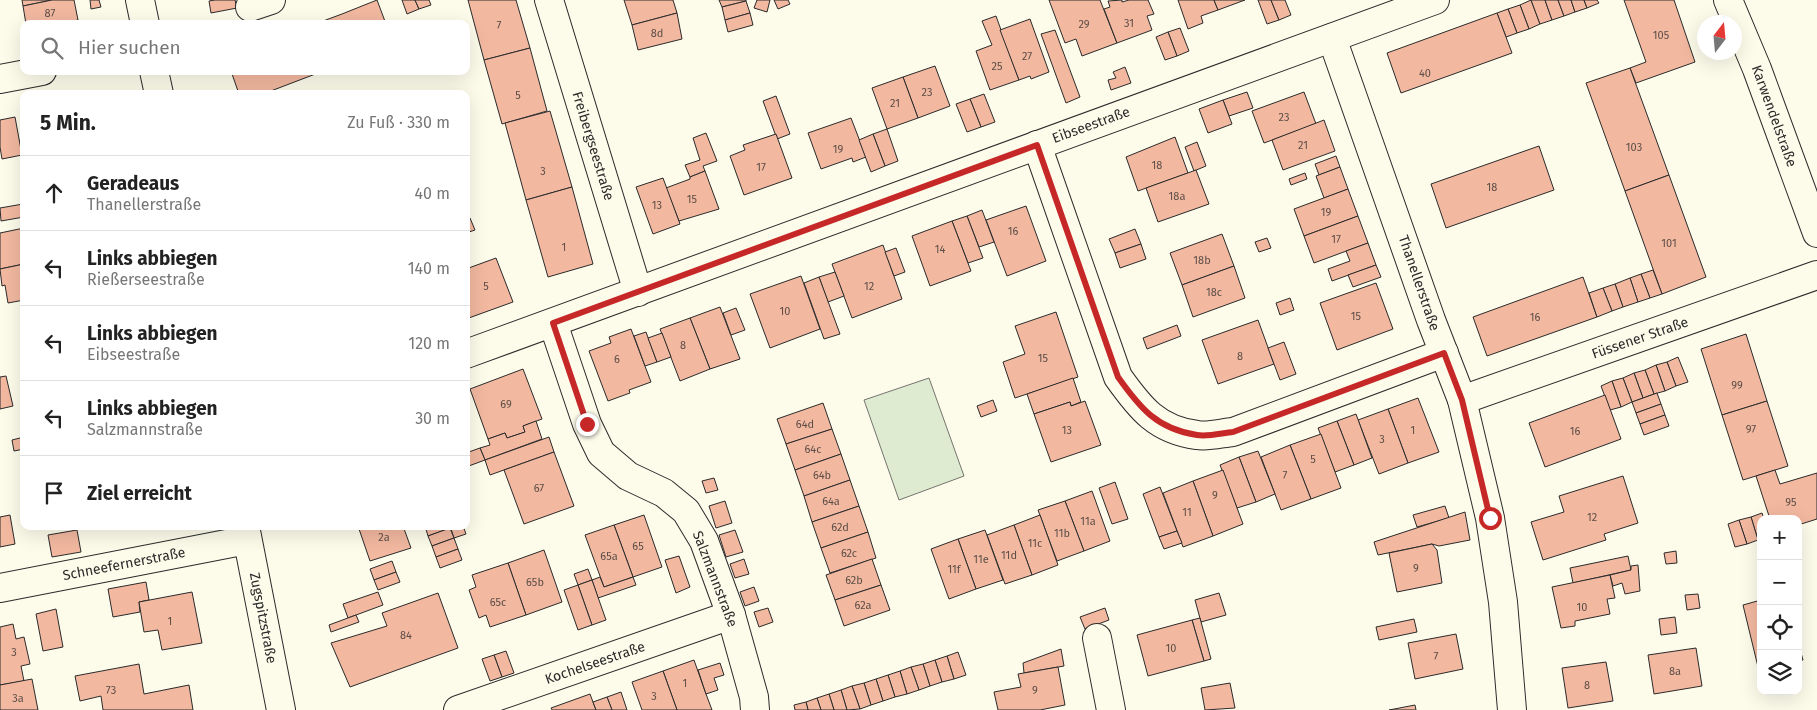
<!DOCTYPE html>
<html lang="de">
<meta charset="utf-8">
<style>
:root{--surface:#fff;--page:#f6f6f6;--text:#222;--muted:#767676;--line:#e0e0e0}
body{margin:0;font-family:"Fira Sans",sans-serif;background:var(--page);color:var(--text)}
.controls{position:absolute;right:15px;bottom:15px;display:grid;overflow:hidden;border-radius:10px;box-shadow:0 5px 20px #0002}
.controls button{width:45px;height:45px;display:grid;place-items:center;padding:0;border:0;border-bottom:1px solid var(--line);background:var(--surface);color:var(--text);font:25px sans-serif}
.compass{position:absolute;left:1697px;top:15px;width:45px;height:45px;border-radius:50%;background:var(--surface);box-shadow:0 5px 20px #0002;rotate:16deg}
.stop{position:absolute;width:15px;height:15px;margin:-11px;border:4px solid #c62828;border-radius:50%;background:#fff}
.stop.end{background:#c62828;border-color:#fff;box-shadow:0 1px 5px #0008}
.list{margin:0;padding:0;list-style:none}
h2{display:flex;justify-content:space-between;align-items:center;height:65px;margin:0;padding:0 20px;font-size:21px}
h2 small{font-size:16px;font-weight:400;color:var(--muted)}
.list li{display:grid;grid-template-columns:32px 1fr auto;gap:15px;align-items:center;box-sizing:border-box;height:75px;padding:0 20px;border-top:1px solid var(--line)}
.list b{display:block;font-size:19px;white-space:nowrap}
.list p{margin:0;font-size:16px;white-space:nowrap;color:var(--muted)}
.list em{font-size:16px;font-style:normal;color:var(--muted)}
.icon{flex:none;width:28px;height:28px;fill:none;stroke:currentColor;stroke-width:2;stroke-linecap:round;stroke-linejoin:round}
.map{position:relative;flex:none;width:1817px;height:710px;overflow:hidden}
.search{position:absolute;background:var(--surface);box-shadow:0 5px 20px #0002;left:20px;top:20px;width:450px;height:55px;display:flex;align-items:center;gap:12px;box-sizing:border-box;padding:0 18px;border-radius:10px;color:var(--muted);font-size:19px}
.panel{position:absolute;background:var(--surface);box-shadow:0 5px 20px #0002;left:20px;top:90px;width:450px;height:440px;border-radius:10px}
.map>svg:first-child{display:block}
</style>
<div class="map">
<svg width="1817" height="710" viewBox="0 0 1817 710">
<rect width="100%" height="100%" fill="#fdfbea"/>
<path fill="#deebd1" stroke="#74746e" d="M929 378 964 476 899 500 864 400Z"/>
<g fill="#f2b8a0" stroke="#2b2b2b">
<path d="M22 0H52L23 6Z"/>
<path d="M52 0H74L78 20 59 24H26L23 6Z"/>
<path d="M90 0H99L101 7 91 9Z"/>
<path d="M215 0H235L237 8 211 13 209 1Z"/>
<path d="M377 0 386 24H315L342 14Z"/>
<path d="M402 0H415L419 9 407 14Z"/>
<path d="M415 0H429L431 5 419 9Z"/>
<path d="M468 0H516L530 48 484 60Z"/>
<path d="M624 0H673L677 13 632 25Z"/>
<path d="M719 0H746V1L722 7Z"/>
<path d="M757 0H770L767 12 754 8Z"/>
<path d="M774 0H788L790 4 778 9Z"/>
<path d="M1049 0H1100L1117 43 1082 56 1076 39 1065 43Z"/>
<path d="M1122 0V2L1129 0H1148L1154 14 1147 16 1152 30 1117 43 1104 9 1110 7 1108 1Z"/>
<path d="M1178 0H1214L1218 10 1201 16 1203 23 1188 29Z"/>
<path d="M1214 0H1245L1218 10Z"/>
<path d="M1258 0H1271L1279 20 1267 24Z"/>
<path d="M1271 0H1285L1291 15 1279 20Z"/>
<path d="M1531 0 1540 24 1529 29 1520 5Z"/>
<path d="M1531 0H1545L1552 20 1540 24Z"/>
<path d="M1545 0H1558L1564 16 1552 20Z"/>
<path d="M1558 0H1571L1575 12 1564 16Z"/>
<path d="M1571 0H1584L1587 8 1575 12Z"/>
<path d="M1584 0H1597L1599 3 1587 8Z"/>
<path d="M1624 0H1674L1695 62 1636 83 1630 68 1646 62Z"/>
<path d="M746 1 750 13 725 20 722 7Z"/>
<path d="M1520 5 1529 29 1517 33 1508 9Z"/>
<path d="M1508 9 1517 33 1506 37 1497 13Z"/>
<path d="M677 13 682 39 638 50 632 25Z"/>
<path d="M750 13 753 25 728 32 725 20Z"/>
<path d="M1497 13 1512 53 1401 93 1387 53Z"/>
<path d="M996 16 1019 80 990 90 976 51 992 45 982 21Z"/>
<path d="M1030 19 1049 72 1031 79 1030 76 1019 80 1000 30Z"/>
<path d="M1180 28 1189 51 1177 56 1168 32Z"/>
<path d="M1055 30 1080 97 1066 103 1041 34Z"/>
<path d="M1168 32 1177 56 1165 60 1156 37Z"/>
<path d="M530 48 547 111 502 124 484 60Z"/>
<path d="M935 66 950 106 918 118 903 77Z"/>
<path d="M1125 67 1131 83 1111 90 1108 80 1116 78 1113 72Z"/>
<path d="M1630 68 1669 175 1625 191 1586 83Z"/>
<path d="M231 71H317L318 73 263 94H239Z"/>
<path d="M903 77 918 118 887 129 872 88Z"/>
<path d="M1247 92 1253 108 1229 116 1223 100Z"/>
<path d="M1304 92 1316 124 1264 143 1252 111Z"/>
<path d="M984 94 995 122 981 127 970 99Z"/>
<path d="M776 96 790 134 777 139 763 101Z"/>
<path d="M970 99 981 127 967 132 956 104Z"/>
<path d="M1223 100 1232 124 1208 133 1199 109Z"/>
<path d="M550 111 572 187 526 200 505 123Z"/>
<path d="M15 117 22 155 2 159 0 147V120Z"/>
<path d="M851 118 866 157 853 162 852 158 821 169 808 133Z"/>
<path d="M1324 120 1335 151 1283 170 1272 140Z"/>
<path d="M887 129 898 161 885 166 873 134Z"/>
<path d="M706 133 717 161 703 166 705 171 690 177 685 165 700 160 693 138Z"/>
<path d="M776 134 792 178 744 195 730 156 745 150 743 145Z"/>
<path d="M873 134 885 166 871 172 859 140Z"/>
<path d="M1175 137 1188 173 1138 191 1126 157Z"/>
<path d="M1197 142 1206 166 1194 171 1185 147Z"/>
<path d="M1539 146 1554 190 1446 228 1431 184Z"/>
<path d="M1336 156 1340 167 1319 175 1315 164Z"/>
<path d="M1340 167 1348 189 1324 198 1316 176Z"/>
<path d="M1196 170 1209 204 1158 222 1146 188Z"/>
<path d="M705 171 719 209 679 221 666 188 690 179V177Z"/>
<path d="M1305 173 1307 179 1291 185 1289 179Z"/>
<path d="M1669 175 1706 277 1662 294 1625 191Z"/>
<path d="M663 178 680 224 653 234 636 187Z"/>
<path d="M572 187 593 264 548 277 526 200Z"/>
<path d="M1348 189 1358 216 1304 236 1294 209Z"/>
<path d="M23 204 24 217 1 221 0 208Z"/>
<path d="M1026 206 1046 261 1007 276 986 220Z"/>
<path d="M982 210 994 242 979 247 967 216Z"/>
<path d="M967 216 983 258 968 263 952 221Z"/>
<path d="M1358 216 1368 243 1314 263 1304 236Z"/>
<path d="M470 218 475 230 466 233V219Z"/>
<path d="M952 221 971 271 930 286 912 236Z"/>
<path d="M24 228V264L0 269V233Z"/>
<path d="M1135 229 1141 244 1115 253 1109 239Z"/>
<path d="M1222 234 1234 266 1182 285 1170 253Z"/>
<path d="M1267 238 1271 248 1259 252 1255 242Z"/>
<path d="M1368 243 1376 265 1332 281 1328 269 1350 261 1346 251Z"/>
<path d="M1141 244 1146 259 1120 268 1115 253Z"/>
<path d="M883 245 902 299 852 318 832 264Z"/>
<path d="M896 248 905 272 894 276 885 252Z"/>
<path d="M496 258 513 302 466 319V269Z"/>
<path d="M24 264V300L8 303 5 285 2 286 0 269Z"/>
<path d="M1376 265 1381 277 1353 287 1348 275Z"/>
<path d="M1234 266 1245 298 1193 317 1182 285Z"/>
<path d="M1653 270 1662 294 1650 298 1641 274Z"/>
<path d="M835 272 844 296 828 302 819 277Z"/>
<path d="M1641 274 1650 298 1638 302 1630 278Z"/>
<path d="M801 276 820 329 770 348 750 294Z"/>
<path d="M819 277 840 334 824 339 804 283Z"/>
<path d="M1583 277 1597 317 1487 356 1473 317Z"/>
<path d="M1630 278 1638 302 1623 307 1615 284Z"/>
<path d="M1376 283 1393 329 1337 350 1320 303Z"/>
<path d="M1615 284 1623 307 1612 311 1603 288Z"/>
<path d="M1603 288 1612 311 1597 317 1589 293Z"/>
<path d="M1290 298 1294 310 1280 315 1276 303Z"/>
<path d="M720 307 740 359 710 369 690 318Z"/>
<path d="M736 308 745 330 731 335 723 313Z"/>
<path d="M1056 312 1078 377 1015 398 1003 362 1025 354 1015 326Z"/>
<path d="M690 318 710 369 680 381 660 329Z"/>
<path d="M1258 320 1274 364 1218 384 1202 340Z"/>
<path d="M1177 325 1181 336 1147 349 1143 338Z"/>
<path d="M631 329 651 382 629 390 630 393 608 401 589 351 611 343 609 337Z"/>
<path d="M646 332 657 362 645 366 634 336Z"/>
<path d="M662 333 671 357 657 362 648 338Z"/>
<path d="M1746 334 1767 401 1722 415 1701 349Z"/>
<path d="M1284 342 1296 374 1280 380 1268 348Z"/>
<path d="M1678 357 1688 382 1676 386 1667 362Z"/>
<path d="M1667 362 1676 386 1665 391 1656 365Z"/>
<path d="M1656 365 1665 391 1654 394 1645 370Z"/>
<path d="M523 369 542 419 523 426 525 432 507 438 505 433 488 439 470 389Z"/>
<path d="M1645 370 1654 394 1643 398 1634 373Z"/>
<path d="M1634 373 1643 398 1632 402 1623 378Z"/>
<path d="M6 376 13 406 0 409V377Z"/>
<path d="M1073 378 1081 402 1071 406 1070 402 1034 414 1027 394Z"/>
<path d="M1623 378 1632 402 1621 407 1612 381Z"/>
<path d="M1612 381 1621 407 1610 410 1601 386Z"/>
<path d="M1657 393 1661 404 1636 413 1632 402Z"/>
<path d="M1605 395 1621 439 1545 467 1529 423Z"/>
<path d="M1418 398 1439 452 1408 463 1388 409Z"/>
<path d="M993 400 997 411 981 417 977 406Z"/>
<path d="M1085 401 1101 445 1051 462 1034 414 1070 402 1071 406Z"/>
<path d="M1767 401 1788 466 1743 480 1722 415Z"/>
<path d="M823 403 832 429 786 444 777 419Z"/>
<path d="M1661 404 1665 415 1640 424 1636 413Z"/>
<path d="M1388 409 1408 463 1379 474 1358 420Z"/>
<path d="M1356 414 1372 458 1354 465 1337 421Z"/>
<path d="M1665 415 1669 426 1644 435 1640 424Z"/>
<path d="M536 421 542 439 485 460 480 448 490 445 488 439 505 433 507 438 525 432 523 426Z"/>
<path d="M1337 421 1354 465 1335 472 1318 428Z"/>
<path d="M832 429 841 454 795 470 786 444Z"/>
<path d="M1321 434 1341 488 1311 499 1290 445Z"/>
<path d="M24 437V449L14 451 12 440Z"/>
<path d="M549 437 554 452 490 475 485 460Z"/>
<path d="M1290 445 1311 499 1281 510 1261 457Z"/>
<path d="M480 448 485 460 466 467V453Z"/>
<path d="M1258 451 1275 494 1256 502 1239 457Z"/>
<path d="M554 452 574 506 524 524 504 470Z"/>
<path d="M841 454 850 480 804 496 795 470Z"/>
<path d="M1239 457 1256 502 1237 508 1220 465Z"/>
<path d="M1223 470 1243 524 1213 536 1193 481Z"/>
<path d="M1775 470 1780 484 1817 473V519L1798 525V519H1770L1756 476Z"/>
<path d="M1623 476 1638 523 1604 534 1606 540 1543 560 1531 522 1564 512 1559 496Z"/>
<path d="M714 478 718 490 706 493 702 481Z"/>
<path d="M850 480 859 506 812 522 804 496Z"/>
<path d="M1193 481 1213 536 1183 547 1163 493Z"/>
<path d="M1115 482 1128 519 1112 524 1099 488Z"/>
<path d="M1160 487 1177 531 1159 537 1143 494Z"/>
<path d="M1092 491 1110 541 1084 551 1065 501Z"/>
<path d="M725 501 732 523 716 528 709 506Z"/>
<path d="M1065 501 1084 551 1057 561 1038 510Z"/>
<path d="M859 506 868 532 821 548 812 522Z"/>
<path d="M1445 506 1449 518 1417 527 1413 515Z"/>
<path d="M1465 512 1470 540 1439 546 1432 544 1378 555 1374 542Z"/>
<path d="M1762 513 1764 519H1761V540H1758L1751 517Z"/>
<path d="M10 515 15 544 0 547V517Z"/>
<path d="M644 515 662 567 633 577 614 525Z"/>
<path d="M1040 515 1058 565 1032 575 1014 525Z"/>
<path d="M1751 517 1758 540 1747 544 1739 520Z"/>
<path d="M1739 520 1747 544 1735 547 1728 524Z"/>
<path d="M614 525 633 577 604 587 585 535Z"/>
<path d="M1014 525 1032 575 1005 584 987 535Z"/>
<path d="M358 526H403L411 548 370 561Z"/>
<path d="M425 526H450V528L428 536Z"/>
<path d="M450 526H463L466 534 454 538Z"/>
<path d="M450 528 454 538 432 546 428 536Z"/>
<path d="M77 530 81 552 52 557 48 535Z"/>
<path d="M735 530 743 552 726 557 719 535Z"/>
<path d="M985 530 1003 580 976 589 958 539Z"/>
<path d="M1177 531 1182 543 1164 549 1159 537Z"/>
<path d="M868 532 876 558 830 573 821 548Z"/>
<path d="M454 538 458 549 436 557 432 546Z"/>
<path d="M958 539 976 589 949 599 931 549Z"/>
<path d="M1432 544 1437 550 1442 583 1397 592 1389 553Z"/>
<path d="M458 549 462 560 440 568 436 557Z"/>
<path d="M544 550 562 602 526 615 508 563Z"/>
<path d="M1676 551 1677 563 1666 564 1664 553Z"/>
<path d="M679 556 690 587 676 593 665 560Z"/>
<path d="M1628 556 1631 570 1573 583 1570 568Z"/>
<path d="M744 559 749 574 735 578 730 564Z"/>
<path d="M872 559 881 585 835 600 826 575Z"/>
<path d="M392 561 396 572 374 580 370 569Z"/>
<path d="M508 563 526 615 490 627 486 615 479 618 469 590 476 587 472 575Z"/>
<path d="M1638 565 1640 591 1625 594 1622 583 1613 586 1610 575 1631 570V566Z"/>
<path d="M588 569 592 580 578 585 574 574Z"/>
<path d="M396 572 400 582 378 590 374 580Z"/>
<path d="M1610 575 1615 598 1607 599 1610 614 1575 621V626L1561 628 1552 587Z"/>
<path d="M600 577 604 587 633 577 636 585 598 598 592 580Z"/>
<path d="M592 580 606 620 592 625 578 585Z"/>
<path d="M146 582 149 600 139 602 140 612 113 617 108 589Z"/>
<path d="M578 585 592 625 578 630 564 590Z"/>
<path d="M881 585 890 610 844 626 835 600Z"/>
<path d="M754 587 759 601 745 606 740 592Z"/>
<path d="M192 592 202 643 162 650 158 630 144 632 139 602Z"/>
<path d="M378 592 383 605 348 618 343 604Z"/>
<path d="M438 593 458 648 350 687 331 643 387 626 382 613Z"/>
<path d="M1219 593 1226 615 1201 622 1195 600Z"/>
<path d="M1698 594 1700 608 1687 610 1685 595Z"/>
<path d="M1761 600V671H1759L1743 605Z"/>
<path d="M768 608 773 622 759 627 754 612Z"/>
<path d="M1105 608 1109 620 1085 629 1080 617Z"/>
<path d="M56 609 63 647 43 651 36 614Z"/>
<path d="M356 615 359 622 331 632 329 625Z"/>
<path d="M1675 617 1677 633 1661 635 1659 619Z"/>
<path d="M1200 618 1211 659 1204 661 1192 620Z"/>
<path d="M1414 619 1417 632 1379 640 1376 627Z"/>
<path d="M1192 620 1204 661 1148 676 1137 635Z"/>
<path d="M13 624 16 639 24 637 30 664 21 666 24 681 0 685V627Z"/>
<path d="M1456 634 1463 669 1415 679 1408 643Z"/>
<path d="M1798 642 1803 660 1798 661Z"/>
<path d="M1696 648 1702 686 1654 694 1648 655Z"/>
<path d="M1061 649 1064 666 1024 673 1023 663Z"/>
<path d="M506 651 514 673 502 677 494 655Z"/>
<path d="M958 652 966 675 954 679 947 656Z"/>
<path d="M494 655 502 677 490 681 482 659Z"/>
<path d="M947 656 954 679 942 682 935 660Z"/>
<path d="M694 660 706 694 712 710H677L663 671Z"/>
<path d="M935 660 942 682 930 686 923 664Z"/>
<path d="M1606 662 1613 701 1568 708 1562 668Z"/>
<path d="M720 663 724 675 714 678 718 690 706 694 698 670Z"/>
<path d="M139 664 144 694 189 685 193 710H103L101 696 80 701 75 676Z"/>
<path d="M923 664 930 686 919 690 911 667Z"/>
<path d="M911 667 919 690 907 694 900 671Z"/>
<path d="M1058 667 1065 705 1040 710H998L994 692 1021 687 1018 674Z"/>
<path d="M663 671 677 710H642L632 682Z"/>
<path d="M900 671 907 694 895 697 888 675Z"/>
<path d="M888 675 895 697 883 701 876 679Z"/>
<path d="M32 679 38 710H0V685Z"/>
<path d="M876 679 883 701 871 705 864 683Z"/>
<path d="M864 683 871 705 860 709 852 686Z"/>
<path d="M1230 683 1235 708 1205 710 1201 688Z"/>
<path d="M852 686 860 709 847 710 841 690Z"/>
<path d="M841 690 847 710H834L829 694Z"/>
<path d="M621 692 627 710H612L607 697Z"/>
<path d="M590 694 596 710H552L551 708Z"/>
<path d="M829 694 834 710H821L817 698Z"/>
<path d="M607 697 612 710H596L593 702Z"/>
<path d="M817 698 821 710H808L806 702Z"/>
<path d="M806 702 808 710H795L794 705Z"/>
<path d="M1415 705 1416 710H1389Z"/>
</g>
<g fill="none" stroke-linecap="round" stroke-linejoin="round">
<g stroke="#2b2b2b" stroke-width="30">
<g id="minor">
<path d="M140 0 145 24"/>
<path d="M549 0 638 292"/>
<path d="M1728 0 1757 69 1817 233"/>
<path d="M250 7 271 0"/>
<path d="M1332 38 1431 320 1462 400 1490 518 1503 602 1512 710"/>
<path d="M154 71 159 94"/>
<path d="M0 79 42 71"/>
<path d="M1037 145 1118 377C1140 408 1157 430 1197 435 1208 437 1222 433 1233 432L1444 353"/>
<path d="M553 323 587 424 601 453 628 476 664 493 686 511 704 541 731 615 754 697 755 710"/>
<path d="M466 354 1435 0"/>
<path d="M1462 400 1817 275"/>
<path d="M245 526 281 710"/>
<path d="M0 588 247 540"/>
<path d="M1097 638 1111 710"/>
<path d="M458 710 731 615"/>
</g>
</g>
<use href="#minor" stroke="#fdfbea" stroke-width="28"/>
</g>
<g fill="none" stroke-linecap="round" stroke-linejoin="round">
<path stroke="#c62828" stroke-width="6" d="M587 424 553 323 1037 145 1118 377C1140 408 1157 429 1197 435 1208 437 1222 433 1233 432L1444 353 1462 400 1490 518"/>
</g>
<g text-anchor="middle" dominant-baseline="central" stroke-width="4" stroke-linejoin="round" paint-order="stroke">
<g font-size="11" fill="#5d4e48">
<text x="50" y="13">87</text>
<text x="1129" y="23">31</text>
<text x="1084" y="24">29</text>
<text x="499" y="25">7</text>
<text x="657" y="33">8d</text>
<text x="1661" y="35">105</text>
<text x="1027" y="56">27</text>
<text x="997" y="66">25</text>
<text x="1425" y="73">40</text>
<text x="927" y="92">23</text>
<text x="518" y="95">5</text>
<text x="895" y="103">21</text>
<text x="1284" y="117">23</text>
<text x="1303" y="145">21</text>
<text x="1634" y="147">103</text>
<text x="838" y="149">19</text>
<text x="1157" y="165">18</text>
<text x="761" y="167">17</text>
<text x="543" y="171">3</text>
<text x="1492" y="187">18</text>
<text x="1177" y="196">18a</text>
<text x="692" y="199">15</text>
<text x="657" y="205">13</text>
<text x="1326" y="212">19</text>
<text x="1013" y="231">16</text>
<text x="1336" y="239">17</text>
<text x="1669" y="243">101</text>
<text x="564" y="247">1</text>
<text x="940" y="249">14</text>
<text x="1202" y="260">18b</text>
<text x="486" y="286">5</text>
<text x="869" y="286">12</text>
<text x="1214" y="292">18c</text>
<text x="785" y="311">10</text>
<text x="1356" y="316">15</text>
<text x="1535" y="317">16</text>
<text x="683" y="345">8</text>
<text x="1240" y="356">8</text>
<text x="1043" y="358">15</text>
<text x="617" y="359">6</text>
<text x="1737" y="385">99</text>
<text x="506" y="404">69</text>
<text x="805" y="424">64d</text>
<text x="1751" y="429">97</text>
<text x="1067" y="430">13</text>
<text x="1413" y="430">1</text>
<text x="1575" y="431">16</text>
<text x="1382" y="439">3</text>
<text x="813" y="449">64c</text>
<text x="1313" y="459">5</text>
<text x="822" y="475">64b</text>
<text x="1285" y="475">7</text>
<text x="539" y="488">67</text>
<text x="1215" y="495">9</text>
<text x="831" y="501">64a</text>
<text x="1791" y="502">95</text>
<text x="1187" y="512">11</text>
<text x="1592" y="517">12</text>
<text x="1088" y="521">11a</text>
<text x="840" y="527">62d</text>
<text x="1062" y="533">11b</text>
<text x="384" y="537">2a</text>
<text x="1035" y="543">11c</text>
<text x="638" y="546">65</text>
<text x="849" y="553">62c</text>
<text x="1009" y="555">11d</text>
<text x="609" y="556">65a</text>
<text x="981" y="559">11e</text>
<text x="1416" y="568">9</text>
<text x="954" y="569">11f</text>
<text x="854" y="580">62b</text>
<text x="535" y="582">65b</text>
<text x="498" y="602">65c</text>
<text x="863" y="605">62a</text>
<text x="1582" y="607">10</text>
<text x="170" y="621">1</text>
<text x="406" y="635">84</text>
<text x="1171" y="648">10</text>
<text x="14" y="652">3</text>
<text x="1436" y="656">7</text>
<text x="1675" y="671">8a</text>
<text x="685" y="683">1</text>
<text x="1587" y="685">8</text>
<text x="111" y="690">73</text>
<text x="1035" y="690">9</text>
<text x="654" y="696">3</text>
<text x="18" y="698">3a</text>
</g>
<g font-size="14" fill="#2b2b2b" stroke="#fdfbea">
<text transform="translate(1774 116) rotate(70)">Karwendelstraße</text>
<text transform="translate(1091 125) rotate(-20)">Eibseestraße</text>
<text transform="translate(593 146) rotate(73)">Freibergseestraße</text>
<text transform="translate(1419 283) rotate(71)">Thanellerstraße</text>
<text transform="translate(1640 338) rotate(-19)">Füssener Straße</text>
<text transform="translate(124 564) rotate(-11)">Schneefernerstraße</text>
<text transform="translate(715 579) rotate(69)">Salzmannstraße</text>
<text transform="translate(263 618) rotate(79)">Zugspitzstraße</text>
<text transform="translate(595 663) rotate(-19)">Kochelseestraße</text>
</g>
</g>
</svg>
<div class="controls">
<button>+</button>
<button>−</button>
<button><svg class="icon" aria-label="locate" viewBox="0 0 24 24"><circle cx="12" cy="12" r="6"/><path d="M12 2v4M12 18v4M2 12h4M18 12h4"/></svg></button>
<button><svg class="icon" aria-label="layers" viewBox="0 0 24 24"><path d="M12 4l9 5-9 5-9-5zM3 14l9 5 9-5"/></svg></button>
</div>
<svg class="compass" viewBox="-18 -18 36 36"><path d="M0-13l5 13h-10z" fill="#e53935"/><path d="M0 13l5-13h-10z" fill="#767676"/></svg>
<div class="stop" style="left:1490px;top:518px"></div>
<div class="stop end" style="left:587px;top:424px"></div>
<div class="search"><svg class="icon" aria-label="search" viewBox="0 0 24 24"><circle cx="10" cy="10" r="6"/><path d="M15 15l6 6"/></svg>Hier suchen</div>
<section class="panel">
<h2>5 Min.<small>Zu Fuß · 330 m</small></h2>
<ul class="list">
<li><svg class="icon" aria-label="ahead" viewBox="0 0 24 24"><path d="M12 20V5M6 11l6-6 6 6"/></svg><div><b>Geradeaus</b><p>Thanellerstraße</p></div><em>40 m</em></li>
<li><svg class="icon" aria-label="left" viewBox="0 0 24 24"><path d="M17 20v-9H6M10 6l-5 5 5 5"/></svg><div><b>Links abbiegen</b><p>Rießerseestraße</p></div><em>140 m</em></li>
<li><svg class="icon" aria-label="left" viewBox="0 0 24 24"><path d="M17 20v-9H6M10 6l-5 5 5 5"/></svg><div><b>Links abbiegen</b><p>Eibseestraße</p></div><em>120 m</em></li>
<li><svg class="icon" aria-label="left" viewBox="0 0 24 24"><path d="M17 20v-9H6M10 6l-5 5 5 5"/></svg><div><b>Links abbiegen</b><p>Salzmannstraße</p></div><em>30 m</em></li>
<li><svg class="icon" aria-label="arrive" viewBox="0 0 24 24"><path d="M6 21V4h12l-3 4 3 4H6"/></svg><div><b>Ziel erreicht</b></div></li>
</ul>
</section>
</div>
